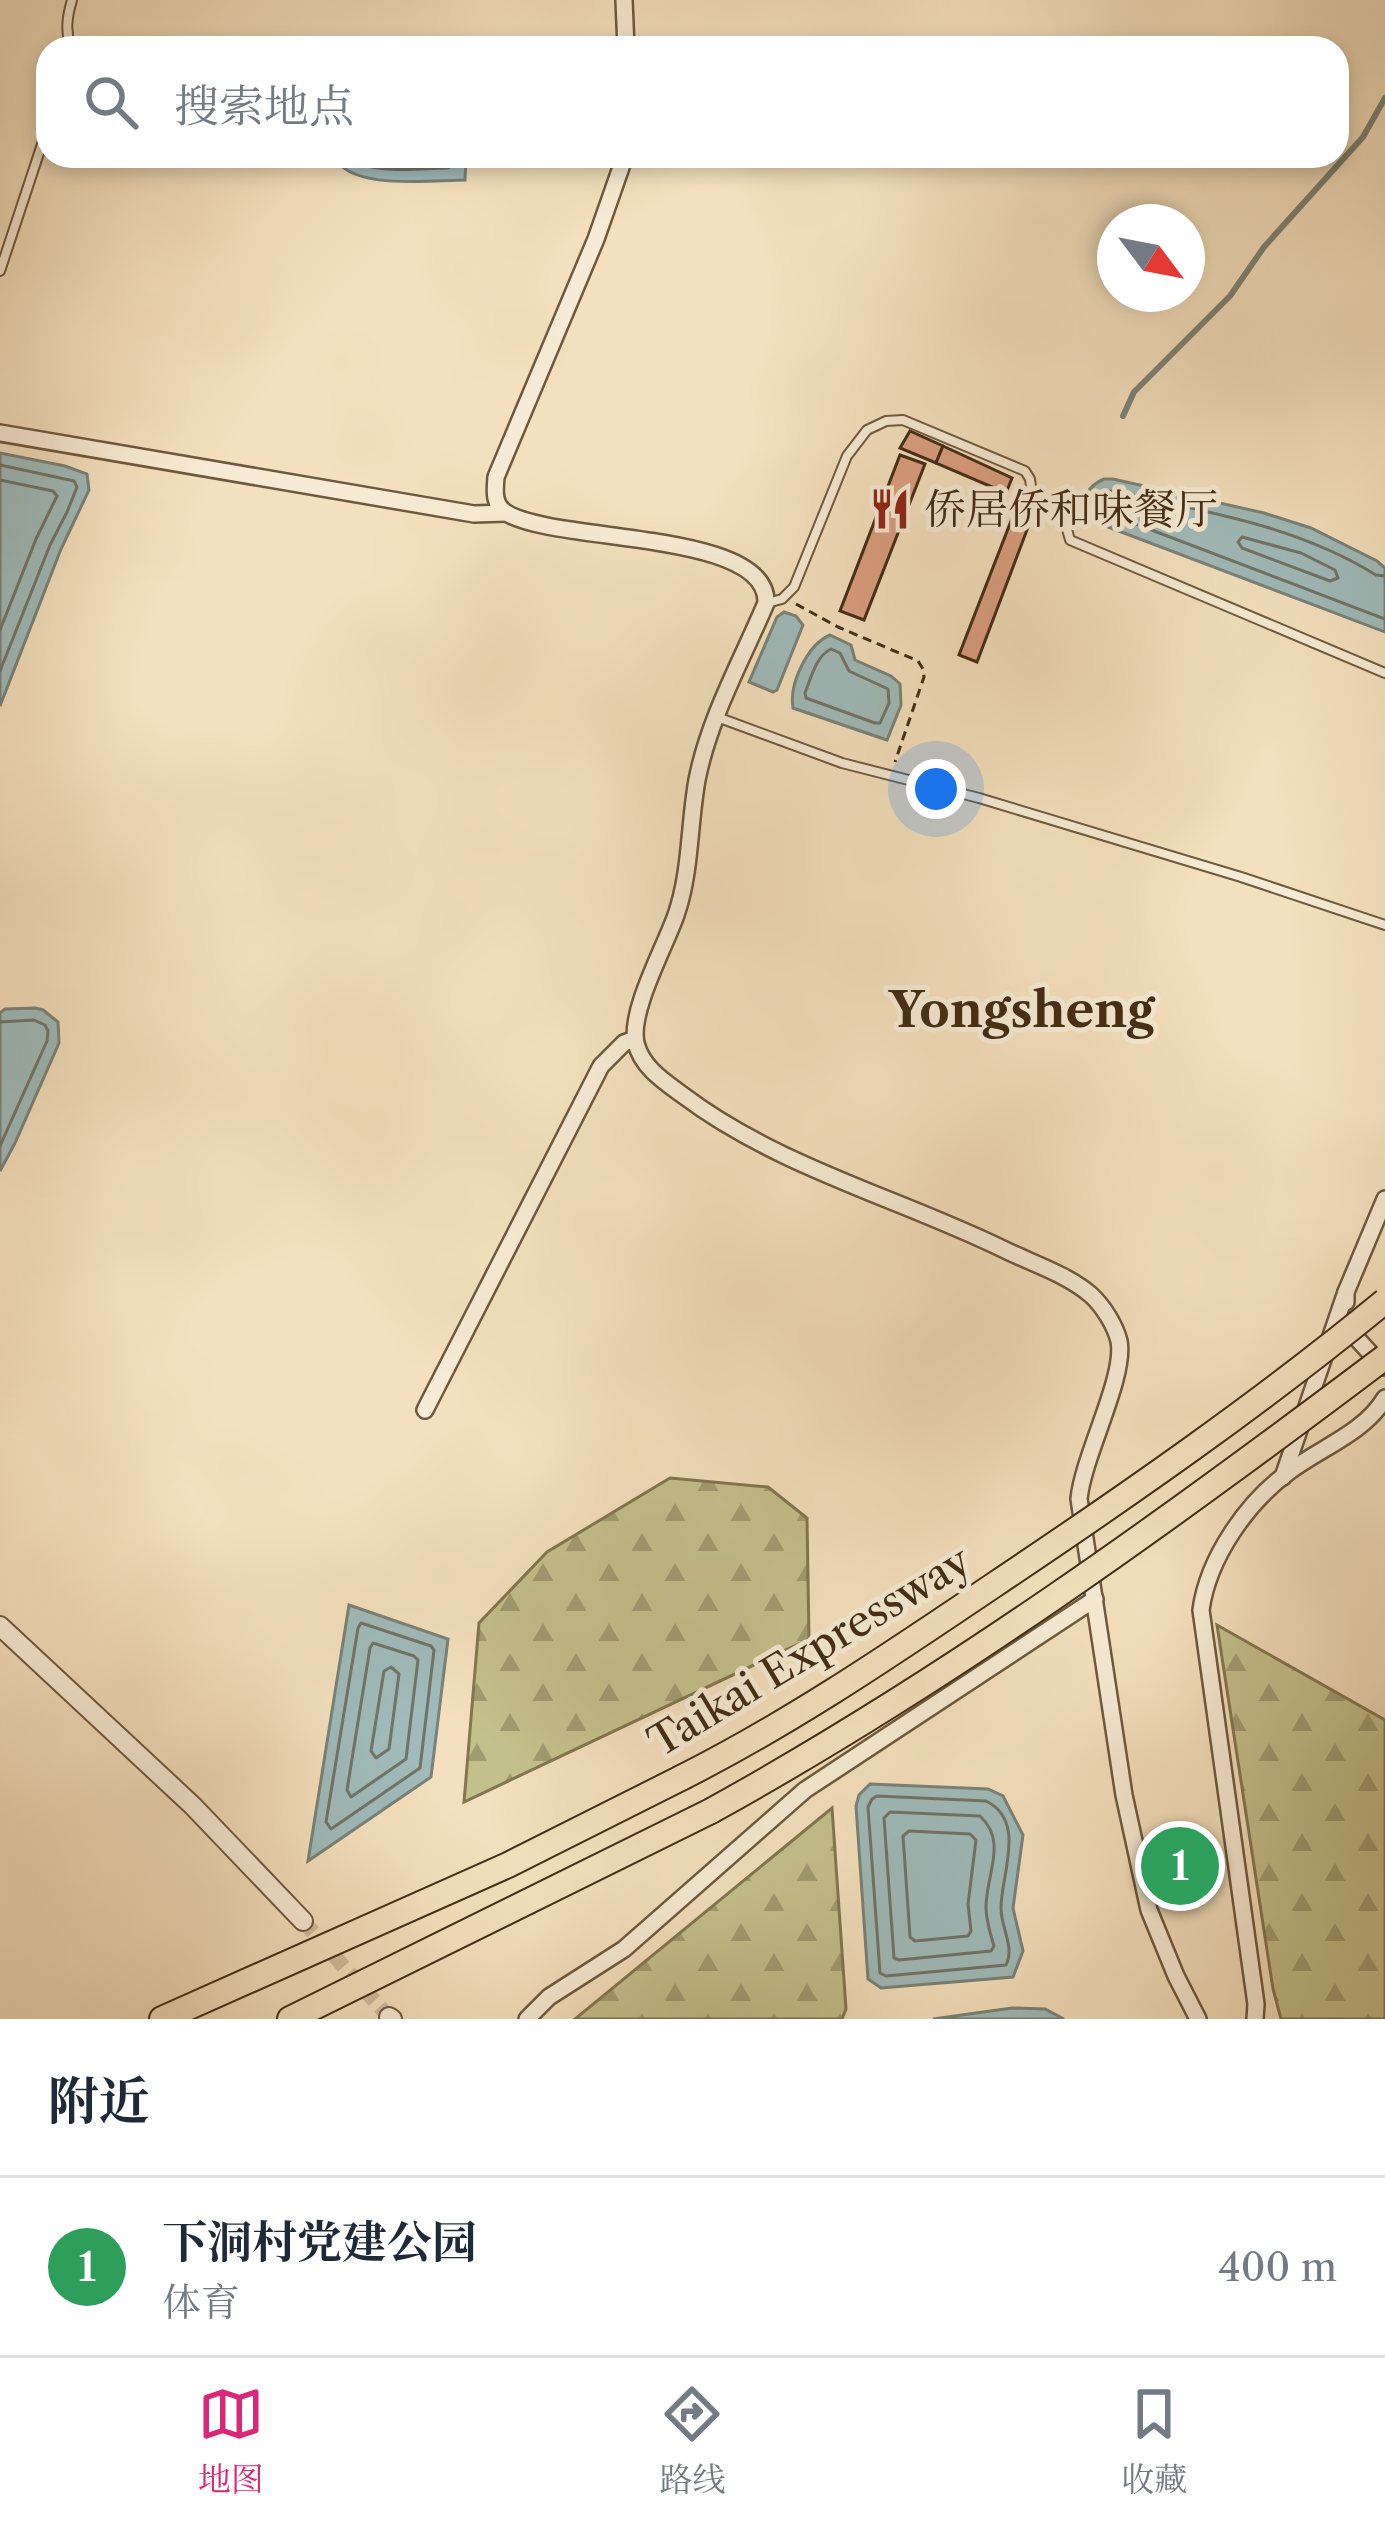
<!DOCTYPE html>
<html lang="zh">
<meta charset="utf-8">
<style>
:root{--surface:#fff;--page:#f2f2f3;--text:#1f2937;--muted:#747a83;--line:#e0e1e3;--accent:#db2777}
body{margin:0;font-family:"Libre Caslon Text","Noto Serif SC",serif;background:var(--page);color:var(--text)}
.compass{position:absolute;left:1097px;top:204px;width:108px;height:108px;border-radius:50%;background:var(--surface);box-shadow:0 6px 18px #0003;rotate:122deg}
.you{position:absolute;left:936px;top:789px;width:42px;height:42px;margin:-30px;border:9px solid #fff;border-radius:50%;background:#1a73e8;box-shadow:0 0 0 18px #1a73e833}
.badge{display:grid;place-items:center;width:78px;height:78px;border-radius:50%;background:var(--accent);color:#fff;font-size:39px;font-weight:700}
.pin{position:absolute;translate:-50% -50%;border:6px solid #fff;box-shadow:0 3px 12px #0006}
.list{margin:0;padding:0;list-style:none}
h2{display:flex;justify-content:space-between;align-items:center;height:156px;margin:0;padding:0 48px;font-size:51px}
h2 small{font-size:39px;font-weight:400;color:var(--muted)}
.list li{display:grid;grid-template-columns:78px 1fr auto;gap:36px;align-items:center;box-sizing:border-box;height:180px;padding:0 48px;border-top:3px solid var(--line)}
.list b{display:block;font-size:45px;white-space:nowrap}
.list p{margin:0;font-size:39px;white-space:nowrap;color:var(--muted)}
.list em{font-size:39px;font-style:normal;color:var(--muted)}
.icon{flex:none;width:66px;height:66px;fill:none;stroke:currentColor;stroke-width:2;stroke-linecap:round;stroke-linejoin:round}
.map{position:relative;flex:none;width:1385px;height:2019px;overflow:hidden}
.search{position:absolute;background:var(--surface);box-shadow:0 6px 18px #0003;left:36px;right:36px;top:36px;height:132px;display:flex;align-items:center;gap:30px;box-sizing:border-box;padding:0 42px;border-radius:36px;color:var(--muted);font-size:45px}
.sheet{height:336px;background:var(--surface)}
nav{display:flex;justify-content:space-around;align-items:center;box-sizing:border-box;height:168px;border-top:3px solid var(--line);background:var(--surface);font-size:33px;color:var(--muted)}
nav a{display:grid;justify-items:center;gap:6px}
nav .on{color:var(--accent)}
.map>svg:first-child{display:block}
</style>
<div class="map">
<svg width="1385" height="2019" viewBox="0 0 1385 2019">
<defs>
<pattern id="forest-firs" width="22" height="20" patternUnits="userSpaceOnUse" patternTransform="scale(3)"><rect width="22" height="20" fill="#c4c08c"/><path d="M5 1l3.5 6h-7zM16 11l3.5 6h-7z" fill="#a19c71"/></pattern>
</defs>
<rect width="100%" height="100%" fill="#f4e0be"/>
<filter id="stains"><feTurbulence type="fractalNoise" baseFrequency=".00167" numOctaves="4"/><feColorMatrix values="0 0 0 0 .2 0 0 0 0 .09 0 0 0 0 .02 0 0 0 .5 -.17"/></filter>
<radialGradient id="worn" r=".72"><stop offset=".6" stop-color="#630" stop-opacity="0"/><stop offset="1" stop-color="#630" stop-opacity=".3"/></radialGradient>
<g fill="url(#forest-firs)" stroke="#837650" stroke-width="3">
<path d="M670 1478 768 1487 807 1518 809 1639 464 1802 479 1623 547 1552Z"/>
<path d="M1217 1625 1385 1720V2019H1281L1273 1989Z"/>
<path d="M832 1808 846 2009 842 2019H575Z"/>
</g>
<g fill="#9fbbba" stroke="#7a8278" stroke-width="3">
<path d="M334 156H466L465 180C431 180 349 191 334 156Z"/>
<path d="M0 453 65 466 87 474 89 490 61 549 0 706Z"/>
<path d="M1104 479H1113L1264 513 1311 528 1377 561 1385 568V632L1079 516C1083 499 1087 486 1104 479Z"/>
<path d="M784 612 796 616 803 625 777 690 773 692 749 682 777 617Z"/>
<path d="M830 635 851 645 855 660 891 676 900 684 901 705 887 740 793 708C789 684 807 645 830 635Z"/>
<path d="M35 1008 43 1010 58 1022 59 1043 15 1143 0 1171V1013L5 1009Z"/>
<path d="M349 1605 448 1639 431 1777 308 1861Z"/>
<path d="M870 1784 988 1789 1003 1796 1023 1835 1013 1908 1023 1951 1013 1977 881 1988 868 1979 856 1806 859 1795Z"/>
<path d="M1012 2008 1045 2009 1064 2019H933Z"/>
</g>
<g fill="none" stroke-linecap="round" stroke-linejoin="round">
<g stroke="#707468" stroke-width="3">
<path d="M347 156C372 176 417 168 448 168L453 165 454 156"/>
<path d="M0 465 74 481 77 487 67 512 50 545 0 671"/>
<path d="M0 480 53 491 57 496 36 539 0 630"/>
<path d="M1242 537 1301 553 1335 570 1338 578 1330 581 1242 548 1238 542Z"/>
<path d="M1385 576 1376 575C1296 525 1202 511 1112 491L1102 493 1095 503 1099 510 1385 619"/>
<path d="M831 649 840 653 849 671 888 689 889 703 880 723H875L806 698 805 693C811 678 816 656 831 649Z"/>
<path d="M0 1022 34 1020 45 1025 48 1031 47 1041 0 1146"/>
<path d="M361 1623 431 1646 434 1650 420 1768 331 1829 326 1822 358 1628Z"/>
<path d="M373 1643 414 1656 418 1660 406 1759 351 1797 347 1790 370 1648Z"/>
<path d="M391 1667 399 1674 389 1749 376 1758 371 1751 384 1671Z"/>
<path d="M877 1796 986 1801C1027 1821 1001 1874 1001 1908 1001 1929 1015 1946 1006 1965L886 1976 880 1973 868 1807 872 1799Z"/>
<path d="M890 1812 980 1816C1008 1842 986 1874 986 1907 986 1920 990 1933 994 1946L991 1951 899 1960 894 1958 884 1818Z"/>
<path d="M909 1831 970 1834 976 1840 968 1904 971 1931 968 1936 915 1941 910 1937 903 1836Z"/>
</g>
<path stroke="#7a8278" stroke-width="6" d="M1123 416 1134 392 1230 296 1264 247 1363 137 1385 98"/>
</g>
<g fill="#db9e80" stroke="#422c15" stroke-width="3">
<path d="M910 431 943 446 936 463 900 448Z"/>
<path d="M943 446 1012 478 1006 493 938 464 936 463Z"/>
<path d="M900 455 925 464 864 620 840 611Z"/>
<path d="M1013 516 1030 522 977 662 959 655Z"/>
</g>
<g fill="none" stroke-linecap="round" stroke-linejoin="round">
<path stroke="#d0bc9c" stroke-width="15" stroke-dasharray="15 8" stroke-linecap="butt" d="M303 1921 389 2017"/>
<g stroke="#6e593f" stroke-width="12">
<g id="service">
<path d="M71 48C65 31 67 17 72 0"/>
<path d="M0 271 48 126"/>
<path d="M767 603 782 599 794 587 847 456 867 430 886 421 903 420 1025 471 1030 479 1032 494 1061 508 1070 540 1385 673"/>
<path d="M717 717 842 763 979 798 1241 877 1385 925"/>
</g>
</g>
<g stroke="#6e593f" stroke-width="20">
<g id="minor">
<path d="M624 0 626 48"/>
<path d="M625 156 596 239 496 477C495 490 493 504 505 512 552 544 769 529 766 603 742 660 709 718 697 780 689 824 691 872 676 915 665 947 629 1011 636 1043 642 1068 665 1082 684 1096 777 1166 898 1198 1003 1249 1031 1263 1067 1274 1091 1295 1103 1306 1115 1325 1119 1341 1126 1377 1083 1456 1079 1499L1124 1795 1149 1910 1176 1976 1198 2019"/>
<path d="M0 433 474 514 506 513"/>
<path d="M1346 1302V1292L1385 1199"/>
<path d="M1348 1326 1350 1331 1383 1367"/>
<path d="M425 1410 601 1066 624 1043 635 1039"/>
<path d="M1283 1477 1346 1292"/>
<path d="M527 2019 549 1997 624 1949 805 1790 1095 1599"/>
<path d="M1255 2019 1256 2004 1201 1610C1208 1558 1247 1502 1290 1471 1322 1447 1364 1433 1385 1398"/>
</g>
</g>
<g stroke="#6e593f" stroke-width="22">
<g id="tertiary">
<path d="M0 1626 193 1806 303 1921"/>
<path d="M389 2017 392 2019"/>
</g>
</g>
<g stroke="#422c15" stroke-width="28">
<g id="trunk">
<path d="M162 2019 508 1865 683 1777"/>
<path d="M290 2019 711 1811"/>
</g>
</g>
<path stroke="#422c15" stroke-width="3" stroke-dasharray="9 6" stroke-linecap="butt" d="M796 604 838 627 918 661 923 669 924 677 895 762"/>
<use href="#service" stroke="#f8ebd5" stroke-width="8"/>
<use href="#minor" stroke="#f8ebd5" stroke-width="15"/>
<use href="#tertiary" stroke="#f8ebd5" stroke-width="18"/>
<use href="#trunk" stroke="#f4e0be" stroke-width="24"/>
<g stroke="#422c15" stroke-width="28" stroke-linecap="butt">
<g id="trunk-bridge">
<path d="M683 1777C792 1722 893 1653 994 1585 1127 1496 1261 1403 1385 1301"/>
<path d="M711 1811C948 1680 1169 1520 1385 1357"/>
</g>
</g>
<use href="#trunk-bridge" stroke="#f4e0be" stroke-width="24"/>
</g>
<defs>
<g id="restaurant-bare" transform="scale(3.24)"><path d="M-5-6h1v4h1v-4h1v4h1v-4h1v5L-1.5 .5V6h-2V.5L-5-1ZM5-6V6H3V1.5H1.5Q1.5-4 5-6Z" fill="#8f2418" stroke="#f8ebd5" stroke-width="2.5" paint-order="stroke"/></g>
</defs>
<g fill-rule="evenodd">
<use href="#restaurant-bare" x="890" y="509"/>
</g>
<g text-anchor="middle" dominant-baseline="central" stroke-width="10" stroke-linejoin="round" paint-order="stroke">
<g font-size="42" fill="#422c15" stroke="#f8ebd5" text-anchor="start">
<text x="924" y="509">侨居侨和味餐厅</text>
</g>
<g font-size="42" fill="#422c15" stroke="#f8ebd5">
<text transform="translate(809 1651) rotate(-31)">Taikai Expressway</text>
</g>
<g font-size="48" font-weight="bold" fill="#422c15" stroke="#f8ebd5">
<text x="1022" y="1009">Yongsheng</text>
</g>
</g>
<rect width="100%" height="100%" filter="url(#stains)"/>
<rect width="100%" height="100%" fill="url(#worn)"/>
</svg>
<svg class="compass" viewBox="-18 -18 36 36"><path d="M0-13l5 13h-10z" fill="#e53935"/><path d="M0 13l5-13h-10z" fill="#747a83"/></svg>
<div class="you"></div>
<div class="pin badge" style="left:1180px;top:1866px;background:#2e9e5b">1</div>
<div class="search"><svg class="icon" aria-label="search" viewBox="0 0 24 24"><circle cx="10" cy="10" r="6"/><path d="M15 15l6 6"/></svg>搜索地点</div>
</div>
<section class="sheet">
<h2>附近<small></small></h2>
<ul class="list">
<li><span class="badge" style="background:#2e9e5b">1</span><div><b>下洞村党建公园</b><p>体育</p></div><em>400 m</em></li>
</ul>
</section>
<nav>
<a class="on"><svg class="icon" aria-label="map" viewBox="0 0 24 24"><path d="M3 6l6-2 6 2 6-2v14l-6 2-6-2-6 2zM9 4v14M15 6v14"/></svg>地图</a>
<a><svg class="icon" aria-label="directions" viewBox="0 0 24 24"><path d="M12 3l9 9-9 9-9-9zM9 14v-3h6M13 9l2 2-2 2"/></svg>路线</a>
<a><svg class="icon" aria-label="saved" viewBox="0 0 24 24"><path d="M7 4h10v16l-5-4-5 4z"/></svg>收藏</a>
</nav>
